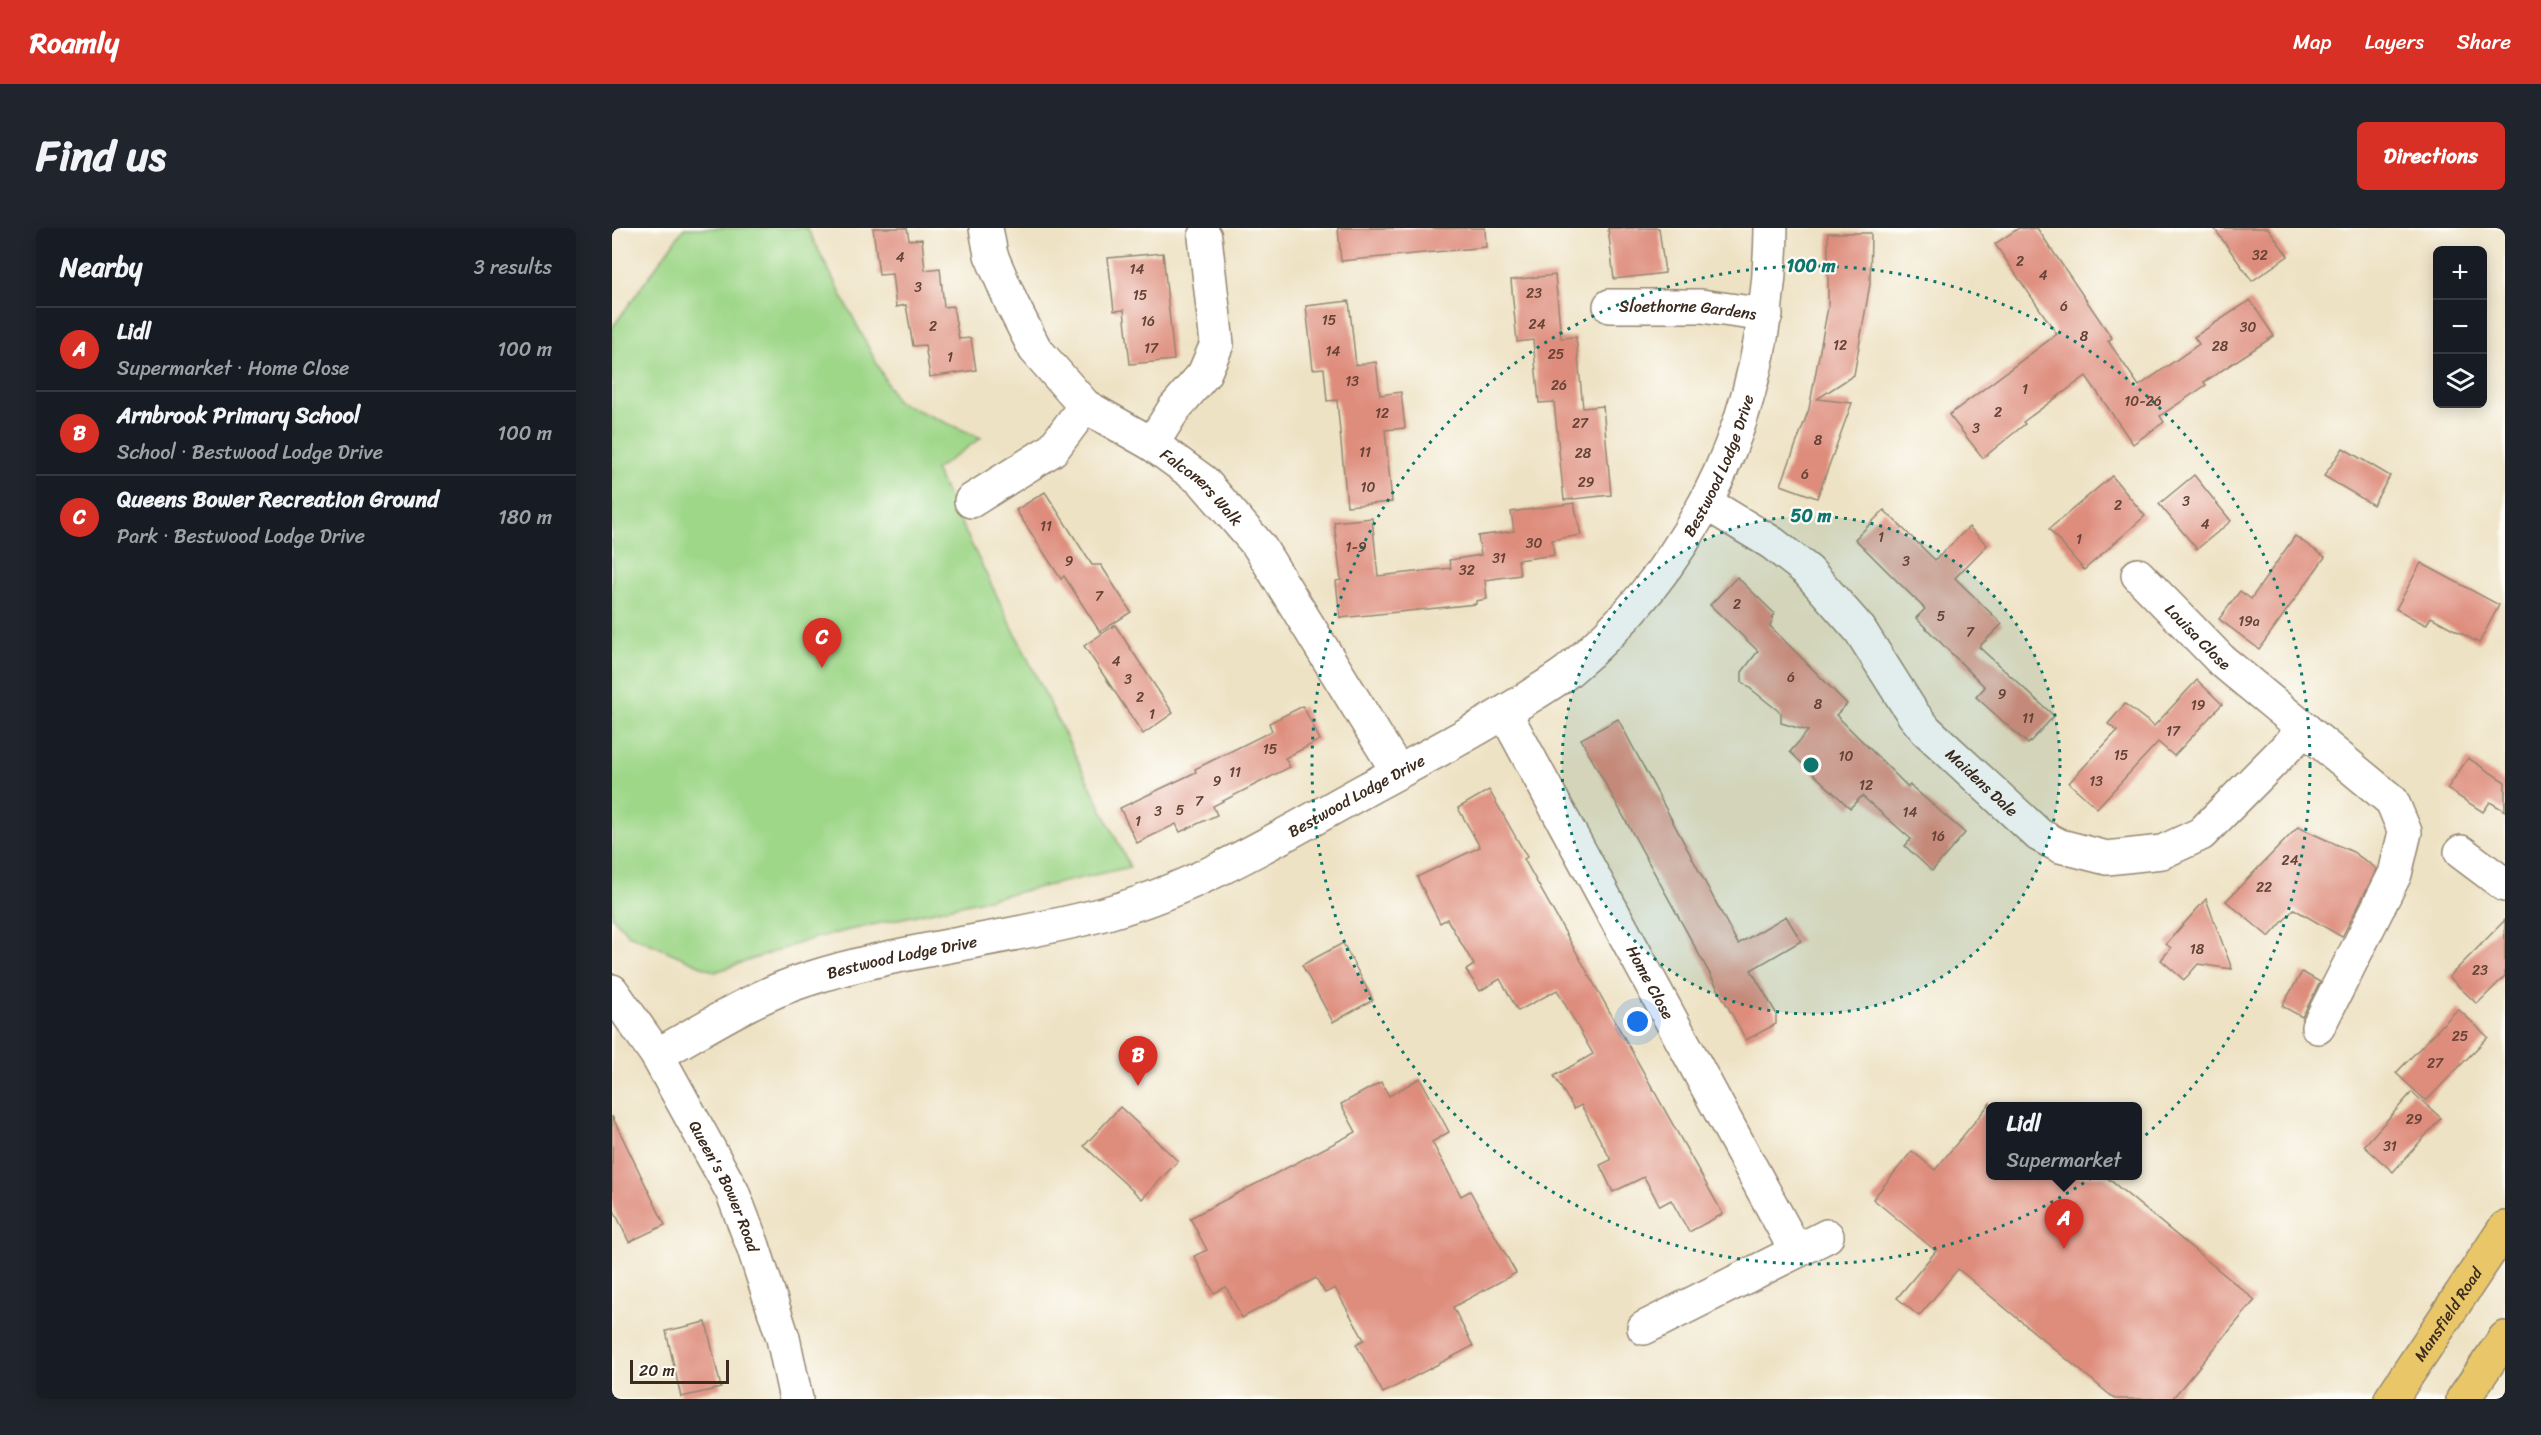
<!DOCTYPE html>
<meta charset="utf-8">
<style>
:root{--surface:#171b24;--page:#20242c;--text:#f1f3f6;--muted:#9ea1a6;--line:#363941;--accent:#d93025}
body{margin:0;font-family:Sriracha,sans-serif;background:var(--page);color:var(--text)}
.controls{position:absolute;right:18px;top:18px;display:grid;overflow:hidden;border-radius:9px;box-shadow:0 3px 15px #0003}
.controls button{width:54px;height:54px;display:grid;place-items:center;padding:0;border:0;border-bottom:2px solid var(--line);background:var(--surface);color:var(--text);font:30px sans-serif}
.scale{position:absolute;left:18px;bottom:15px;width:99px;box-sizing:border-box;padding-left:6px;border:3px solid #3b2a1e;border-top:0;font-size:16px;line-height:21px;white-space:nowrap;color:#3b2a1e;-webkit-text-stroke:4px #fdfcf7;paint-order:stroke}
.you{position:absolute;left:1026px;top:794px;width:21px;height:21px;margin:-15px;border:4px solid #fff;border-radius:50%;background:#1a73e8;box-shadow:0 0 0 9px #1a73e833}
.badge{display:grid;place-items:center;width:39px;height:39px;border-radius:50%;background:var(--accent);color:#fff;font-size:20px;font-weight:700}
.pin{position:absolute;translate:-50% -50px;filter:drop-shadow(0 2px 3px #0008)}
.pin::after{content:'';position:absolute;top:32px;width:21px;height:18px;background:inherit;clip-path:polygon(0 0,100% 0,50% 100%)}
.popup{position:absolute;left:1374px;top:874px;width:156px;height:78px;box-sizing:border-box;display:grid;place-content:center;border-radius:9px;background:var(--surface);filter:drop-shadow(0 2px 4px #0005);font-size:20px;white-space:nowrap;color:var(--muted)}
.popup b{font-size:22px;color:var(--text)}
.popup::after{content:'';position:absolute;left:50%;top:100%;margin-left:-12px;border:12px solid transparent;border-top-color:var(--surface)}
.list{margin:0;padding:0;list-style:none}
h2{display:flex;justify-content:space-between;align-items:center;height:78px;margin:0;padding:0 24px;font-size:26px}
h2 small{font-size:20px;font-weight:400;color:var(--muted)}
.list li{display:grid;grid-template-columns:39px 1fr auto;gap:18px;align-items:center;box-sizing:border-box;height:84px;padding:0 24px;border-top:2px solid var(--line)}
.list b{display:block;font-size:22px;white-space:nowrap}
.list p{margin:0;font-size:20px;white-space:nowrap;color:var(--muted)}
.list em{font-size:20px;font-style:normal;color:var(--muted)}
.icon{flex:none;width:33px;height:33px;fill:none;stroke:currentColor;stroke-width:2;stroke-linecap:round;stroke-linejoin:round}
.map{position:relative;flex:none;width:1893px;height:1171px;overflow:hidden;border-radius:9px}
header{display:flex;align-items:center;gap:36px;box-sizing:border-box;height:84px;padding:0 30px;background:var(--accent);color:#fff}
header strong{font-size:28px}
nav{display:flex;gap:33px;margin-inline-start:auto;font-size:21px}
.intro{display:flex;align-items:center;justify-content:space-between;box-sizing:border-box;height:144px;padding:0 36px}
h1{margin:0;font-size:42px}
.button{padding:15px 27px;border-radius:9px;background:var(--accent);color:#fff;font-size:21px;font-weight:700}
main{display:flex;gap:36px;padding:0 36px}
aside{flex:1;background:var(--surface);border-radius:9px;box-shadow:0 3px 15px #0003}
.map>svg:first-child{display:block}
</style>
<header>
<strong>Roamly</strong>
<nav><a>Map</a><a>Layers</a><a>Share</a></nav>
</header>
<div class="intro"><h1>Find us</h1><a class="button">Directions</a></div>
<main>
<aside>
<h2>Nearby<small>3 results</small></h2>
<ul class="list">
<li><span class="badge">A</span><div><b>Lidl</b><p>Supermarket · Home Close</p></div><em>100 m</em></li>
<li><span class="badge">B</span><div><b>Arnbrook Primary School</b><p>School · Bestwood Lodge Drive</p></div><em>100 m</em></li>
<li><span class="badge">C</span><div><b>Queens Bower Recreation Ground</b><p>Park · Bestwood Lodge Drive</p></div><em>180 m</em></li>
</ul>
</aside>
<div class="map">
<svg width="1893" height="1171" viewBox="0 0 1893 1171">
<rect width="100%" height="100%" fill="#fdfcf7"/>
<filter id="ink" filterUnits="userSpaceOnUse"><feTurbulence type="fractalNoise" baseFrequency=".0167" numOctaves="2"/><feDisplacementMap in="SourceGraphic" scale="12" xChannelSelector="R" yChannelSelector="G"/><feConvolveMatrix kernelMatrix="1 2 1 2 8 2 1 2 1" color-interpolation-filters="sRGB"/></filter>
<filter id="wash" filterUnits="userSpaceOnUse"><feTurbulence type="fractalNoise" baseFrequency=".008" numOctaves="4" result="noise"/><feDisplacementMap in="SourceGraphic" scale="24" xChannelSelector="R" yChannelSelector="G"/><feGaussianBlur stdDeviation="1.35" result="paint"/><feColorMatrix in="noise" values="0 0 0 0 0 0 0 0 0 0 0 0 0 0 0 0 0 1.4 0 .05"/><feComposite in="paint" operator="in"/></filter>
<g filter="url(#wash)">
<rect width="100%" height="100%" fill="#eee2c4"/>
<path fill="#9fd789" stroke="#6d8054" stroke-width="1.5" d="M72 0H195L284 173 369 210 323 242 518 639 202 710 103 744 16 706 0 688V100Z"/>
<g id="blocks">
<g fill="#de8c7b">
<path d="M261 0H295L297 12 310 11 313 42 328 40 332 79 341 78 347 111 359 110 364 142 318 149 313 117 301 118 294 77 284 79 280 46 267 47Z"/>
<path d="M726 0H873L874 19 729 33Z"/>
<path d="M996 0H1047L1053 45 1002 51Z"/>
<path d="M1407 0H1425L1500 110 1496 113 1527 158 1587 116 1582 109 1638 72 1662 108 1592 154 1594 157 1548 188 1552 194 1521 216 1474 148 1411 194 1413 196 1371 230 1337 187 1445 106 1383 16Z"/>
<path d="M1602 0H1656L1676 28 1640 53Z"/>
<path d="M1216 5H1259L1258 56 1242 147 1205 171 1240 175 1205 270 1169 257 1197 181 1216 79Z"/>
<path d="M551 25 562 132 518 136 512 82 502 83 496 30Z"/>
<path d="M943 47 949 110 964 109 971 180 991 178 999 267 952 272 942 174 927 175 921 112 905 114 899 52Z"/>
<path d="M737 73 744 137 764 134 768 167 789 164 793 200 773 202 780 274 735 278 725 172 715 173 712 140 701 141 694 78Z"/>
<path d="M1731 220 1778 248 1761 277 1712 248Z"/>
<path d="M1582 247 1619 293 1585 321 1547 276Z"/>
<path d="M1500 248 1533 288 1472 342 1437 301Z"/>
<path d="M433 264 480 337H489L519 384 488 404 452 348 449 351 404 282Z"/>
<path d="M962 275 969 307 940 312 942 327 906 332 908 347 873 352 875 371 864 373V376L728 390 724 353 729 352 722 294 760 290 766 348 839 340 837 332 869 327 866 308 902 303 899 284Z"/>
<path d="M1272 282 1323 332 1357 299 1375 317 1343 350 1390 396 1367 419 1442 488 1416 516 1364 469 1373 459 1304 390 1313 381 1243 311Z"/>
<path d="M1683 308 1713 329 1647 421 1607 391 1628 363 1639 371Z"/>
<path d="M1809 335 1887 377 1867 415 1819 389 1814 397 1784 381Z"/>
<path d="M1125 349 1162 385 1158 398 1235 476 1224 487 1296 559 1298 557 1353 605 1320 643 1293 618 1299 611 1250 568 1238 580 1178 524 1196 503 1169 495V485L1130 454V444L1146 423 1098 377Z"/>
<path d="M503 397 561 485 531 506 472 418Z"/>
<path d="M1585 452 1610 476 1562 528 1546 514 1485 580 1457 555 1505 503 1496 496 1513 476 1542 498Z"/>
<path d="M691 478 708 512 673 530 678 539 601 578 605 587 568 604 564 596 525 615 508 580 584 544 583 541 660 503 657 495Z"/>
<path d="M1006 491 1126 716 1174 688 1189 713 1139 742 1164 785V796L1134 812 969 511Z"/>
<path d="M1856 530 1893 554V583L1878 574 1871 584 1835 561Z"/>
<path d="M877 562 915 629 912 631 1111 986 1077 1004 1059 972 1048 978 1032 949 1001 964 988 937 999 932 969 877 962 881 942 848 981 826 945 762 906 783 888 751 868 763 854 742 862 737 835 691 828 695 805 649 868 619 846 580Z"/>
<path d="M1686 599 1741 624 1765 641 1730 709 1682 681 1657 709 1614 673Z"/>
<path d="M1594 671 1620 741 1586 736 1572 752 1549 732 1559 720 1554 716Z"/>
<path d="M1893 692V748L1865 776 1837 749Z"/>
<path d="M731 715 761 772 721 794 690 737Z"/>
<path d="M1690 744 1708 754 1690 789 1670 778Z"/>
<path d="M1846 781 1876 809 1814 873 1784 845Z"/>
<path d="M808 850 837 904 820 914 849 968 858 963 904 1045 841 1079 861 1118 771 1165 744 1116 752 1112 723 1060 713 1065 704 1050 630 1090 614 1059 602 1065 582 1028 595 1022 578 990 744 904 729 876 769 854 777 868Z"/>
<path d="M1800 864 1829 890 1781 944 1752 918Z"/>
<path d="M1378 875V948H1493L1643 1072 1560 1171H1503L1346 1041 1307 1088 1285 1070 1324 1023 1261 971 1300 923 1323 942Z"/>
<path d="M508 879 566 933 530 971 472 918Z"/>
<path d="M0 888 53 997 17 1014 0 978Z"/>
<path d="M94 1094 109 1160 69 1169 54 1103Z"/>
</g>
</g>
</g>
<g filter="url(#ink)">
<use href="#blocks" fill-opacity="0" stroke="#948671" stroke-width="1.5"/>
<g fill="none" stroke-linecap="round" stroke-linejoin="round">
<g stroke="#948671" stroke-width="36">
<g id="minor">
<path id="s1" d="M374 0 379 27 400 76 423 121 473 178 540 216 591 253 647 318 786 544"/>
<path id="s2" d="M998 78H1089L1154 87"/>
<path d="M540 216 562 181 592 146 605 116 593 9"/>
<path d="M359 273 440 222 473 178"/>
<path id="s3" d="M1094 275 1160 315 1196 343 1248 402 1301 486 1314 502 1427 607 1448 618 1495 630 1550 624 1589 606 1693 501"/>
<path id="s4" d="M1526 347 1609 432 1780 573 1793 604 1783 646 1706 799"/>
<path id="s5" d="M893 485 1184 1023"/>
<path d="M1849 624 1893 657"/>
<path id="s6" d="M45 827C94 800 140 769 193 752 291 720 396 712 495 685 587 659 670 608 753 562 808 532 865 503 917 469 930 461 943 453 955 444 1092 330 1157 176 1159 0"/>
<path d="M1032 1100 1215 1008"/>
</g>
</g>
<g stroke="#948671" stroke-width="36">
<g id="tertiary">
<path id="s7" d="M0 763 45 827 120 963 141 1018 171 1110 184 1171"/>
</g>
</g>
<g stroke="#948671" stroke-width="36">
<g id="trunk">
<path id="s8" d="M1779 1171 1893 1000"/>
<path d="M1851 1171 1893 1110"/>
</g>
</g>
<use href="#minor" stroke="#fff" stroke-width="33"/>
<use href="#tertiary" stroke="#fff" stroke-width="33"/>
<use href="#trunk" stroke="#e9c769" stroke-width="33"/>
</g>
</g>
<circle cx="1199" cy="537" r="249" fill="#0f766e" fill-opacity=".12"/>
<g fill="none" stroke="#0f766e" stroke-width="3" stroke-dasharray="3 6">
<circle cx="1199" cy="537" r="249"/>
<circle cx="1199" cy="537" r="499"/>
</g>
<g text-anchor="middle" dominant-baseline="central" stroke-width="4.5" stroke-linejoin="round" paint-order="stroke">
<g font-size="14" fill="#644235">
<text x="1648" y="27">32</text>
<text x="288" y="29">4</text>
<text x="1408" y="33">2</text>
<text x="525" y="41">14</text>
<text x="1431" y="47">4</text>
<text x="306" y="59">3</text>
<text x="922" y="65">23</text>
<text x="528" y="67">15</text>
<text x="1452" y="78">6</text>
<text x="717" y="92">15</text>
<text x="536" y="93">16</text>
<text x="925" y="96">24</text>
<text x="321" y="98">2</text>
<text x="1636" y="99">30</text>
<text x="1472" y="108">8</text>
<text x="1228" y="117">12</text>
<text x="1608" y="118">28</text>
<text x="539" y="120">17</text>
<text x="721" y="123">14</text>
<text x="944" y="126">25</text>
<text x="338" y="129">1</text>
<text x="740" y="153">13</text>
<text x="947" y="157">26</text>
<text x="1413" y="161">1</text>
<text x="1531" y="173">10-26</text>
<text x="1386" y="184">2</text>
<text x="770" y="185">12</text>
<text x="968" y="195">27</text>
<text x="1364" y="200">3</text>
<text x="1206" y="212">8</text>
<text x="753" y="224">11</text>
<text x="971" y="225">28</text>
<text x="1193" y="246">6</text>
<text x="974" y="254">29</text>
<text x="756" y="259">10</text>
<text x="1574" y="273">3</text>
<text x="1506" y="277">2</text>
<text x="1593" y="296">4</text>
<text x="434" y="298">11</text>
<text x="1269" y="309">1</text>
<text x="1467" y="311">1</text>
<text x="922" y="315">30</text>
<text x="744" y="319">1-9</text>
<text x="887" y="330">31</text>
<text x="457" y="333">9</text>
<text x="1294" y="333">3</text>
<text x="855" y="342">32</text>
<text x="487" y="368">7</text>
<text x="1125" y="376">2</text>
<text x="1329" y="388">5</text>
<text x="1637" y="393">19a</text>
<text x="1358" y="404">7</text>
<text x="504" y="433">4</text>
<text x="1179" y="449">6</text>
<text x="516" y="451">3</text>
<text x="1390" y="466">9</text>
<text x="528" y="469">2</text>
<text x="1206" y="476">8</text>
<text x="1586" y="477">19</text>
<text x="540" y="486">1</text>
<text x="1416" y="490">11</text>
<text x="1561" y="503">17</text>
<text x="658" y="521">15</text>
<text x="1509" y="527">15</text>
<text x="1234" y="528">10</text>
<text x="623" y="544">11</text>
<text x="605" y="553">9</text>
<text x="1484" y="553">13</text>
<text x="1254" y="557">12</text>
<text x="587" y="573">7</text>
<text x="568" y="582">5</text>
<text x="546" y="583">3</text>
<text x="1298" y="584">14</text>
<text x="526" y="593">1</text>
<text x="1326" y="608">16</text>
<text x="1678" y="632">24</text>
<text x="1652" y="659">22</text>
<text x="1585" y="721">18</text>
<text x="1868" y="742">23</text>
<text x="1848" y="808">25</text>
<text x="1823" y="835">27</text>
<text x="1802" y="891">29</text>
<text x="1778" y="918">31</text>
</g>
<g font-size="16" fill="#3b2a1e" stroke="#fdfcf7">
<text stroke="none"><textPath href="#s2" startOffset="78">Sloethorne Gardens</textPath></text>
<text stroke="none"><textPath href="#s6" startOffset="1256">Bestwood Lodge Drive</textPath></text>
<text stroke="none"><textPath href="#s1" startOffset="350">Falconers Walk</textPath></text>
<text stroke="none"><textPath href="#s4" startOffset="86">Louisa Close</textPath></text>
<text stroke="none"><textPath href="#s3" startOffset="398">Maidens Dale</textPath></text>
<text stroke="none"><textPath href="#s6" startOffset="752">Bestwood Lodge Drive</textPath></text>
<text stroke="none"><textPath href="#s6" startOffset="266">Bestwood Lodge Drive</textPath></text>
<text stroke="none"><textPath href="#s5" startOffset="306">Home Close</textPath></text>
<text stroke="none"><textPath href="#s7" startOffset="226">Queen's Bower Road</textPath></text>
<text stroke="none"><textPath href="#s8" startOffset="102">Mansfield Road</textPath></text>
</g>
</g>
<circle cx="1199" cy="537" r="9" fill="#0f766e" stroke="#fdfcf7" stroke-width="3"/>
<g font-size="18" text-anchor="middle" font-weight="bold" fill="#0f766e" stroke="#fdfcf7" stroke-width="4.5" stroke-linejoin="round" paint-order="stroke">
<text x="1199" y="44">100 m</text>
<text x="1199" y="294">50 m</text>
</g>
</svg>
<div class="controls">
<button>+</button>
<button>−</button>
<button><svg class="icon" aria-label="layers" viewBox="0 0 24 24"><path d="M12 4l9 5-9 5-9-5zM3 14l9 5 9-5"/></svg></button>
</div>
<div class="scale">20 m</div>
<div class="you"></div>
<div class="pin badge" style="left:1452px;top:1021px">A</div>
<div class="popup"><b>Lidl</b>Supermarket</div>
<div class="pin badge" style="left:526px;top:858px">B</div>
<div class="pin badge" style="left:210px;top:440px">C</div>
</div>
</main>
